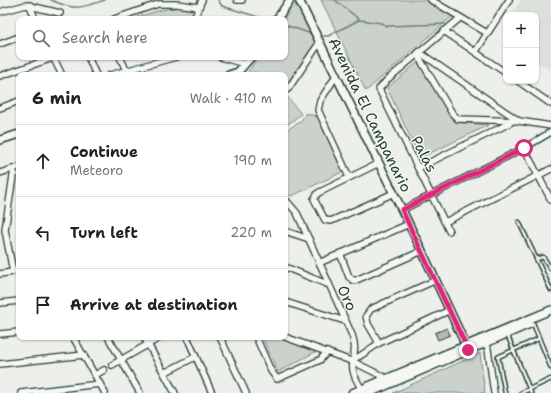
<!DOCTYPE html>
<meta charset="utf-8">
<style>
:root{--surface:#fff;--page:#f2f2f2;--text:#222;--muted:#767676;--line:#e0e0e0}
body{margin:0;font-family:"Shantell Sans",sans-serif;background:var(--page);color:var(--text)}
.controls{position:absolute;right:12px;top:12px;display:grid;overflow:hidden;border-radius:8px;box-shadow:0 1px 3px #0004}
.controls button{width:36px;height:36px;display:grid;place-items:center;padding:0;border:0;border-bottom:1px solid var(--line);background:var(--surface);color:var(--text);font:20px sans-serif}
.stop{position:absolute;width:12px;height:12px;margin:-9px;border:3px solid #db2777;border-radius:50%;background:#fff}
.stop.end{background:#db2777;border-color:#fff;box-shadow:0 1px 4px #0008}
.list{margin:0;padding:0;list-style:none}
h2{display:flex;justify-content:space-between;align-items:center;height:52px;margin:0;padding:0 16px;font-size:17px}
h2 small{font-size:13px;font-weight:400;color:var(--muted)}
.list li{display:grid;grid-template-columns:26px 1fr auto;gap:12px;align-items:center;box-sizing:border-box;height:72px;padding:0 16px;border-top:1px solid var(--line)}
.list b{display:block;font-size:15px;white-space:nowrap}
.list p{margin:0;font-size:13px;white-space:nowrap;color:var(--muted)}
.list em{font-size:13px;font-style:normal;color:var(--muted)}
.icon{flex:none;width:22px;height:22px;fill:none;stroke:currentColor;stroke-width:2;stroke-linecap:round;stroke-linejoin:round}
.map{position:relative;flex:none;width:551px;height:393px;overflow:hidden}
.search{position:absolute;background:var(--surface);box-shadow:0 1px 3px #0004;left:16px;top:16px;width:272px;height:44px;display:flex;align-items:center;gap:10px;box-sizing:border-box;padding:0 14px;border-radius:8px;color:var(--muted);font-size:15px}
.panel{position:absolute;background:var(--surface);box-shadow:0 1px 3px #0004;left:16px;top:72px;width:272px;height:268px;border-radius:8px}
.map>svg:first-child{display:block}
</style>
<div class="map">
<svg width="551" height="393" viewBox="0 0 551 393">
<rect width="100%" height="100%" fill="#edefea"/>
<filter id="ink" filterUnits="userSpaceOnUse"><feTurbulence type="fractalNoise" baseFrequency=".025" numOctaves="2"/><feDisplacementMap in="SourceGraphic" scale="8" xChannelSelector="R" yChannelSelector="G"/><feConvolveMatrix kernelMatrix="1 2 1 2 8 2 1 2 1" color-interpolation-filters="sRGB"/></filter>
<g filter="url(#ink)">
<path fill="#dce0db" d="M521 0H551V71L536 61V15H510Z"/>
<g fill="#cbd2cc" stroke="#758880">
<path d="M321 0H430L455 14 366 91Z"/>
<path d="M294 4 303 12 317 40 285 87V75H257L256 72 246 75 258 57H285V19H284Z"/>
<path d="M181 7 195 10 190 19H131L161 10Z"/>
<path d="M418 62 455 122 489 125 420 158 387 88Z"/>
<path d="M285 94 301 114 287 125 285 122Z"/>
<path d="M306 113 318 117 344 171 292 196 285 193V131L300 122Z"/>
<path d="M262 337H277L317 351 278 372Z"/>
<path d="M480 353 485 393H393Z"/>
</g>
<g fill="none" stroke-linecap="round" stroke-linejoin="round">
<g stroke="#6c7e77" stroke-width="1.5">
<path d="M51 0C76 11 80 8 105 0"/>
<path d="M218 0 222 6 265 19"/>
<path d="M335 0 360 20 381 23 387 26 445 24"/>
<path d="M285 25 312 34"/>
<path d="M323 36H328L359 20"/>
</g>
</g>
<path fill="#b4bdb8" stroke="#1f3d34" d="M447 328 450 335 438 340 435 333Z"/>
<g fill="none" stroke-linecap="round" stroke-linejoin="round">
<g stroke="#1f3d34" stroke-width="5.5">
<g id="lane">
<path d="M519 222 551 290"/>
<path d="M536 259 543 257 551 269"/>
<path d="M533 323 551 368"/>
<path d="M507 334 531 393"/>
<path d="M505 393 498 357 538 339"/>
<path d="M521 393 551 379"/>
</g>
</g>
<g stroke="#1f3d34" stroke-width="8">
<g id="street">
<path d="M237 0H242"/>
<path d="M431 0 487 33"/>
<path d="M30 5 35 19"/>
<path d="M0 12 26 5 60 13"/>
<path d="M114 19 158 4H177L199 7"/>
<path d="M194 19 202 0"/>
<path d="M444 31 506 73"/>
<path d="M0 44 19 37"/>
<path d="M476 51 509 0"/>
<path d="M419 52 519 121"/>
<path d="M417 54 452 113 458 119 519 121 551 126"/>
<path d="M53 57 62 75"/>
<path d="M88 57 96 75"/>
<path d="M120 57 126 70"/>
<path d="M220 57 245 64"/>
<path d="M110 75 176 57"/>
<path d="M0 76 53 58"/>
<path d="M336 76 320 101 318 110 349 177"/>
<path d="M518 81 551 104"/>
<path d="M288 89 320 42"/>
<path d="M0 108 19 101"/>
<path d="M524 148 551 200"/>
<path d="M379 163 318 193 314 199 325 220 331 221 394 193"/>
<path d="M418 168 510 123"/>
<path d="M0 173 19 167"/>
<path d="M285 199 297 213 352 335C358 352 351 356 353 370 354 378 360 386 364 393"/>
<path d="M402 210 524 148 551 132"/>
<path d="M445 222 551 169"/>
<path d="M285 231 309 239"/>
<path d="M449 231 379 89 387 80 460 18"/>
<path d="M340 253 349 277 354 281 422 251"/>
<path d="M319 263 409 224"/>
<path d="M285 267 327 284"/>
<path d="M13 272 5 230 14 169"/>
<path d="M0 274 19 271"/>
<path d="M436 280 371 309 366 316 368 324 379 343 450 310"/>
<path d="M285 302 345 321"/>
<path d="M0 303 19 301"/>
<path d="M0 334 19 332"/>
<path d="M73 337 105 393"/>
<path d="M108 337 140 393"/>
<path d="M144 337 175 393"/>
<path d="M187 337 212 393"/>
<path d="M220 337 246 393"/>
<path d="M256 337 271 371 277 379 320 360 327 352"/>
<path d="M285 337 354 362 388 379"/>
<path d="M487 342 494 393"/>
<path d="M355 358 360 356 379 343"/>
<path d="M0 364 84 355"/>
<path d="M112 365 161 337"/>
<path d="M164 373 195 357"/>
<path d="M95 375 104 370"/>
<path d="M21 393 100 384"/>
</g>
</g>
<g stroke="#1f3d34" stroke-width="10">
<g id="secondary">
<path d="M299 0 422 251 468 350"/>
<path d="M277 19 290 0"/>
<path d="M229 75 238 72 251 57"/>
<path d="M0 140 19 134"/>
<path d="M352 393 551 310"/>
<path d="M369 393 530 324"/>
</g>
</g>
<use href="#lane" stroke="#f6f6f2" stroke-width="2.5"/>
<use href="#street" stroke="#f6f6f2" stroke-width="5.5"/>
<use href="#secondary" stroke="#f6f6f2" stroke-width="7"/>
</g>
</g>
<g fill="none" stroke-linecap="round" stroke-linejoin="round" filter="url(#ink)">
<path stroke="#db2777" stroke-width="5" d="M468 350 402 210 524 148"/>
</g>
<g text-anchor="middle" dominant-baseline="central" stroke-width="3" stroke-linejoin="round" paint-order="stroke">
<g font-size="15" fill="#1f3d34" stroke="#f6f6f2">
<text transform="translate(370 115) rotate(64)">Avenida El Campanario</text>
<text transform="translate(424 154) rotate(63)">Palas</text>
<text transform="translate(347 298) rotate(65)">Oro</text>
</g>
</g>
</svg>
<div class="controls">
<button>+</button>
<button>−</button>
</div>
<div class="stop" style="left:524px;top:148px"></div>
<div class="stop end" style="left:468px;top:350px"></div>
<div class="search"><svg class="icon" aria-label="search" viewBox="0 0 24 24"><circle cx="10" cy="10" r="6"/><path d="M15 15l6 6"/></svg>Search here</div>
<section class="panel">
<h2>6 min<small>Walk · 410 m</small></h2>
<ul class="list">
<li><svg class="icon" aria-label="ahead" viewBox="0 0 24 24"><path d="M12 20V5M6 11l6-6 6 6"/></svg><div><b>Continue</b><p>Meteoro</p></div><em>190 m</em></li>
<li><svg class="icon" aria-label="left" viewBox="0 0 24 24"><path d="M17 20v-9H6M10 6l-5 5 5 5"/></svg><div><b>Turn left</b></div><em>220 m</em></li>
<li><svg class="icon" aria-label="arrive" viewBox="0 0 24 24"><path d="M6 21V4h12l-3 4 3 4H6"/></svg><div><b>Arrive at destination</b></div></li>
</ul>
</section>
</div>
